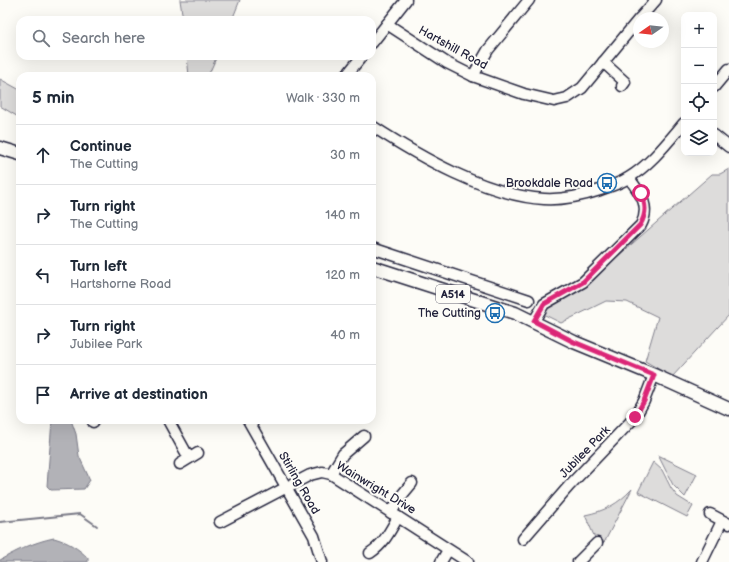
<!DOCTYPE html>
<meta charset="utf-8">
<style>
:root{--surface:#fff;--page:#f6f6f7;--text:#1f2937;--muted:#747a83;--line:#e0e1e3}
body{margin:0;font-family:"Balsamiq Sans",sans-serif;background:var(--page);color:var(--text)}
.controls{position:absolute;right:12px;top:12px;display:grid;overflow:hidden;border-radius:8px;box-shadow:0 4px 16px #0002}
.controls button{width:36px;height:36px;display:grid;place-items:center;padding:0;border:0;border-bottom:1px solid var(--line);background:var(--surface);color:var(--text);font:20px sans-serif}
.compass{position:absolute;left:633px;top:12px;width:36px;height:36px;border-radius:50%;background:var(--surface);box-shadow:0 4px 16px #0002;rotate:256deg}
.stop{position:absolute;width:12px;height:12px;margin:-9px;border:3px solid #db2777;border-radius:50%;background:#fff}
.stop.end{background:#db2777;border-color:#fff;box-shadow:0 1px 4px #0008}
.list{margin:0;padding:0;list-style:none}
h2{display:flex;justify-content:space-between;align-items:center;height:52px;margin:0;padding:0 16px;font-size:17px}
h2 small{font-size:13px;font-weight:400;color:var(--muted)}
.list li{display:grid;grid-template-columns:26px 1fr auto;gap:12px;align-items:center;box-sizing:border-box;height:60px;padding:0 16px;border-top:1px solid var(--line)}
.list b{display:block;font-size:15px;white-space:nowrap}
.list p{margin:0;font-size:13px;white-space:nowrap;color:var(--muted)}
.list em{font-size:13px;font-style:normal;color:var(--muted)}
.icon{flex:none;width:22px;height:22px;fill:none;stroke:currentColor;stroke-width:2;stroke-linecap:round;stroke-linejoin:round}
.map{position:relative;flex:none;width:729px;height:562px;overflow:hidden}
.search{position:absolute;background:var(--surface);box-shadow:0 4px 16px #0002;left:16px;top:16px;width:360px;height:44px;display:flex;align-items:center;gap:10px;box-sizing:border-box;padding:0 14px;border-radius:12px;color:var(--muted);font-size:15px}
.panel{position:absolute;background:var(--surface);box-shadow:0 4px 16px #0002;left:16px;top:72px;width:360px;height:352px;border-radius:12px}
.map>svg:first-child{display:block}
</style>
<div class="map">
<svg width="729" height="562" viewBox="0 0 729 562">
<rect width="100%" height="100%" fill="#fdfcf7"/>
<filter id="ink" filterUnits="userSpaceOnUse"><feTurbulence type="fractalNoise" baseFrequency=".025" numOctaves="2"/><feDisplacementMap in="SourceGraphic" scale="8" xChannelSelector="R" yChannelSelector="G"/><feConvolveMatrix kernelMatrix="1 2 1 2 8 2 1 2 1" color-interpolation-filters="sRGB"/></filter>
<g filter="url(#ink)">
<g fill="#dddcdb" stroke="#807f8b">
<path d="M180 0H240L232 20H183Z"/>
<path d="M187 56H217L208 76H189Z"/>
<path d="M0 79 20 90V118L0 106Z"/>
<path d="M729 169V315L672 377 645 361 658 317 627 302 606 301 561 323 541 313 545 307 585 285 712 174H720Z"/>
<path d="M658 455 697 474 685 497 673 485Z"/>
<path d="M653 462 662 470 671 488 677 496 693 506 687 517 638 492Z"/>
<path d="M632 489 605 541 601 545 595 538 585 515C605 511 618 504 632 489Z"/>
</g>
<g fill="#b2b2b7" stroke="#787885">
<path d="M52 420H71L76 434 79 456 90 480 84 489 51 490 47 486Z"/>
<path d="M54 538C68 542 78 548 88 558V562H0V560C18 550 34 542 54 538Z"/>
</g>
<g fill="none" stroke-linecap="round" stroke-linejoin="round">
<path stroke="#787885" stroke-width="2" d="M0 522 80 514 97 526"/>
<g stroke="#22223b" stroke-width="13">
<g id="minor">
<path d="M640 18 656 0"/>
<path d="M387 24 447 63 473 76 524 94 554 101 567 98 582 88 639 19"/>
<path d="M372 43 406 0"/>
<path d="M603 62 625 82 622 86"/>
<path d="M346 76 362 56"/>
<path d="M473 76 488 50 529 0"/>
<path d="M714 87 729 69"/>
<path d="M372 126C420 157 485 195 544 199 563 200 582 196 600 190 610 186 619 184 628 178 650 165 667 143 684 123"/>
<path d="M714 135 729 147"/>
<path d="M372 248 529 300"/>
<path d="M534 321 544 304 583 282 641 225C651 206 640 193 629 178"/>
<path d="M168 420 189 458"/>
<path d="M248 420 314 536 322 562"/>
<path d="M93 422V420"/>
<path d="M180 464 198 453"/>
<path d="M331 474 343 454 364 436"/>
<path d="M391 513 402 495 412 483"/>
<path d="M710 514 729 524"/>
<path d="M220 522 310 475 322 472 331 474 468 562"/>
<path d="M523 539 569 486 635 417 644 401 654 375"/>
<path d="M370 553C384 544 390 531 398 517"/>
<path d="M441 562 448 550"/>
<path d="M578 562 597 543"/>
<path d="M702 562 722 521"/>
</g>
</g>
<g stroke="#22223b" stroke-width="15">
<g id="major">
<path d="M0 148 20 154"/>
<path d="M372 267 515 313 574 342 654 375 729 409"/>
</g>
</g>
<use href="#minor" stroke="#fdfcf7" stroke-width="10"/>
<use href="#major" stroke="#fdfcf7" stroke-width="12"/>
</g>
</g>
<g fill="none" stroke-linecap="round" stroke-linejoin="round" filter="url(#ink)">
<path stroke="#db2777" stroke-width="5" d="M635 417 644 401 654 375 574 342 534 321 544 304 583 282 640 225C647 213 646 205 641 193"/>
</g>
<defs>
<g id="bus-ring" transform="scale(1)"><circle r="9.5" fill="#fdfcf7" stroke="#1f6fb2" stroke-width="1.5"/><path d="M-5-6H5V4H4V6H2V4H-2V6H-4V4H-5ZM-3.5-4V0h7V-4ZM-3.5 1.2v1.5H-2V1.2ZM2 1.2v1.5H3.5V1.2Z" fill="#1f6fb2"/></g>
</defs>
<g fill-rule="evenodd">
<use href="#bus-ring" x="607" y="183"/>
<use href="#bus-ring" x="495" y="313"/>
</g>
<g text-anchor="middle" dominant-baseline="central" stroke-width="4" stroke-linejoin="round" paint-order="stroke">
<rect fill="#fdfcf7" stroke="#646373" stroke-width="1" x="436" y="285" width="34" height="18" rx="3"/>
<g font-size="11" font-weight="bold" fill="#22223b">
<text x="453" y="294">A514</text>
</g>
<g font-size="12" fill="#22223b" stroke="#fdfcf7">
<text transform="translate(453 48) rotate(29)">Hartshill Road</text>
<text transform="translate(585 452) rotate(-46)">Jubilee Park</text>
<text transform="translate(299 483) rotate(60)">Stirling Road</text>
<text transform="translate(376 488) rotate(31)">Wainwright Drive</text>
</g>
<g font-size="12" fill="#22223b" stroke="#fdfcf7" text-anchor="end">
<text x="593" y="183">Brookdale Road</text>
<text x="481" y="313">The Cutting</text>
</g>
</g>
</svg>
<div class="controls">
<button>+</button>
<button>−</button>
<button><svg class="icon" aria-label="locate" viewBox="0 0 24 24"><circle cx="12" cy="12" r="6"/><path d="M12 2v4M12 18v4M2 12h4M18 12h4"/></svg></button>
<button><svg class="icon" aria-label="layers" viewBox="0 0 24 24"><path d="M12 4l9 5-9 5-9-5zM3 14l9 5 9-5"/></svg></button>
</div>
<svg class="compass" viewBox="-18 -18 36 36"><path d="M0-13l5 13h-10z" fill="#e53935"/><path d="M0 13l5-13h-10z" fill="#747a83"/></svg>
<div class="stop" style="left:641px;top:193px"></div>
<div class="stop end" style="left:635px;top:417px"></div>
<div class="search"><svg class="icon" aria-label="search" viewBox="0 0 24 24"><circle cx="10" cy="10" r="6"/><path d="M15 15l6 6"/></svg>Search here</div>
<section class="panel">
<h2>5 min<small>Walk · 330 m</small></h2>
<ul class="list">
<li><svg class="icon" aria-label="ahead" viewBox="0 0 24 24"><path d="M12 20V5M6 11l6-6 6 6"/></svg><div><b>Continue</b><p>The Cutting</p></div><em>30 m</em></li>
<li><svg class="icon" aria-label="right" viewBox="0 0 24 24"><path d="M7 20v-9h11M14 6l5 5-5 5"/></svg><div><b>Turn right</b><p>The Cutting</p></div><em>140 m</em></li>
<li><svg class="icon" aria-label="left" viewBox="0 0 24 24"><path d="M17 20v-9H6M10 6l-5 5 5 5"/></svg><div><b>Turn left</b><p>Hartshorne Road</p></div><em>120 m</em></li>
<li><svg class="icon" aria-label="right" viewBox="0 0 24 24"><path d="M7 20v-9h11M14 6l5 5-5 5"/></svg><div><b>Turn right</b><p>Jubilee Park</p></div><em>40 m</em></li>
<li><svg class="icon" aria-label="arrive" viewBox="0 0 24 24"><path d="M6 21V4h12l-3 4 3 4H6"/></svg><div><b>Arrive at destination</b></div></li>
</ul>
</section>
</div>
